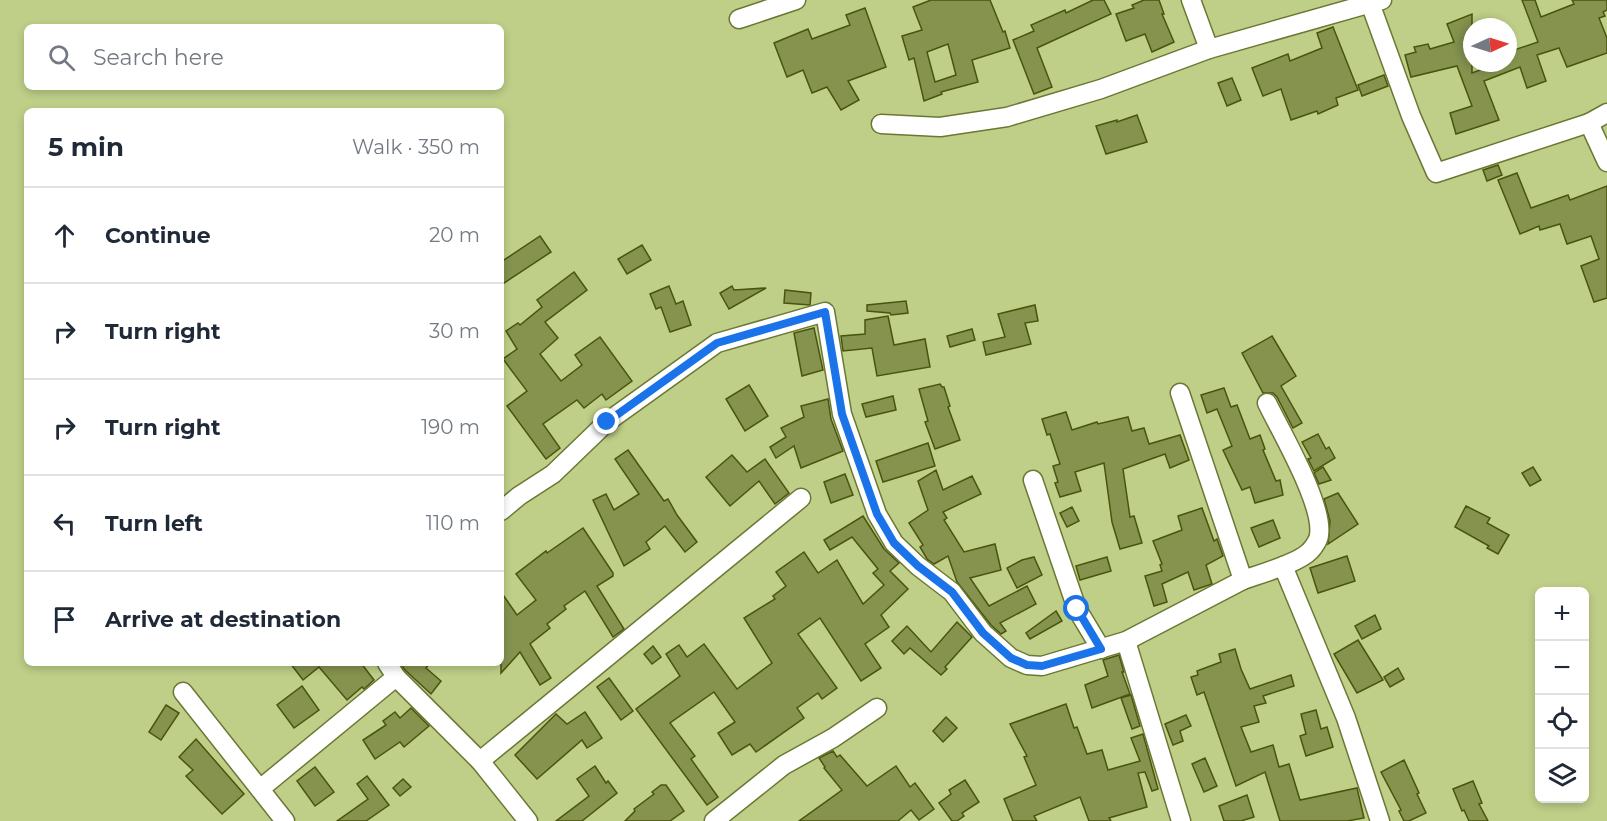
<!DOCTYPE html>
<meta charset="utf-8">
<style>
:root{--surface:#fff;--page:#f6f6f7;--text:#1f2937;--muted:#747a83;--line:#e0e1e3}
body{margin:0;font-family:Montserrat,sans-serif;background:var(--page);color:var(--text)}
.controls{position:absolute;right:18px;bottom:18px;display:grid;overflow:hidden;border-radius:9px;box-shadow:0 3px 9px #0003}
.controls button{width:54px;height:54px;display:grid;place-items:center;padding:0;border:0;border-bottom:2px solid var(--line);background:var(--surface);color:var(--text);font:30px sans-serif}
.compass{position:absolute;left:1463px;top:18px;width:54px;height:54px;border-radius:50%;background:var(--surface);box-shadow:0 3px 9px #0003;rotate:86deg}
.stop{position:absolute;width:18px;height:18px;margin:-14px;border:4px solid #1a73e8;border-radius:50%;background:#fff}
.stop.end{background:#1a73e8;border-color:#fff;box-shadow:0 2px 6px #0008}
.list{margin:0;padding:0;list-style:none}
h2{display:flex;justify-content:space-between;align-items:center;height:78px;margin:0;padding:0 24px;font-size:26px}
h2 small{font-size:20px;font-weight:400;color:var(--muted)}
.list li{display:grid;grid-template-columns:39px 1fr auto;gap:18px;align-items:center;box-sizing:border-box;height:96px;padding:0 24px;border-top:2px solid var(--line)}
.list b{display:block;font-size:22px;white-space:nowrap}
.list em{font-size:20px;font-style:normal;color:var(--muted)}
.icon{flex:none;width:33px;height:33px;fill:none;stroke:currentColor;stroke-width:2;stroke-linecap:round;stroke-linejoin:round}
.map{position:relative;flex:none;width:1607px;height:821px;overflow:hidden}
.search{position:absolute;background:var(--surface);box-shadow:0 3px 9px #0003;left:24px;top:24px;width:480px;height:66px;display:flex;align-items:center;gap:15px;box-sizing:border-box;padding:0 21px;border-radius:9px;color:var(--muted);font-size:22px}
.panel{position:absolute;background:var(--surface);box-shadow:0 3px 9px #0003;left:24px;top:108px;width:480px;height:558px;border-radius:9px}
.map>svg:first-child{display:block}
</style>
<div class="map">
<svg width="1607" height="821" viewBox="0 0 1607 821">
<rect width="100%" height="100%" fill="#bfcf88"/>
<g fill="#85934f" stroke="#49550b" stroke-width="1.5" fill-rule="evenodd">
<path d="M931 0H990L1003 32 1005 31 1010 48 972 60 978 82 941 92 942 94 924 101 914 58 909 60 902 36 922 30 913 7ZM948 44 956 75 935 82 927 52Z"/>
<path d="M1093 0H1104L1111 14 1037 48 1052 87 1034 94 1013 40 1034 31 1031 25 1065 10 1066 13Z"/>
<path d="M1144 0H1159L1164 14H1162L1174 42 1152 52 1145 34 1126 41 1116 14 1134 8 1132 5Z"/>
<path d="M1522 0H1535L1541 17 1574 4 1572 0H1607V10L1603 12 1605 16 1599 18 1607 38V53L1567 67 1559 48 1537 55 1546 81 1527 88 1520 67 1484 81 1499 120 1456 134 1450 113 1472 106 1457 66 1411 77 1405 55 1416 52 1414 47 1428 44 1430 49 1454 42 1447 24 1472 14V73L1499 63H1508V52L1538 42Z"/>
<path d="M865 8 886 67 848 81 859 100 841 110 827 87 812 93 803 70 787 77 774 43 808 29 812 39 850 25 846 15Z"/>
<path d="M1333 27 1358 90 1336 98 1338 105 1318 114 1317 111 1291 120 1281 89 1263 96 1252 68 1288 54 1290 61 1322 48 1317 33Z"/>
<path d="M1384 75 1388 86 1362 96 1358 85Z"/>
<path d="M1232 78 1241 100 1227 106 1218 83Z"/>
<path d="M1137 115 1147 142 1106 154 1096 126 1117 120V122Z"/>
<path d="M1498 165 1502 175 1487 181 1483 170Z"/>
<path d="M1517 173 1531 208 1568 195 1570 200 1607 186V298L1594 302 1581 266 1599 259 1591 236 1567 244 1560 224 1540 230 1539 226 1520 234 1498 180Z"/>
<path d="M540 236 551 252 501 285V262Z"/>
<path d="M642 245 651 260 627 274 618 259Z"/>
<path d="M574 272 587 290 545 322 558 338 540 354 561 381 582 365 575 355 600 337 632 381 606 400 602 394 584 408 577 400 543 424 560 448 546 459 507 406 527 391 503 359 517 349 506 331 518 323 520 325 542 307 537 300Z"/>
<path d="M669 286 676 304 683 301 691 325 670 332 661 307 656 309 650 294Z"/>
<path d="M732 286 734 290 766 288 729 309 720 293Z"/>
<path d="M785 290 811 293 810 305 784 303Z"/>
<path d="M906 301 908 313 891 315 890 313 867 311V305Z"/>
<path d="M1035 305 1038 321 1025 323 1031 344 986 355 983 342 1005 337 998 314Z"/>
<path d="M888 316 894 345 925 339 930 367 877 376 872 348 843 351 841 336 865 334V320Z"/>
<path d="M814 328 823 370 802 376 794 333Z"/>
<path d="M972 329 975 340 950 347 947 336Z"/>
<path d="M1272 336 1296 376 1281 386 1302 423 1293 428 1277 397 1273 393H1263L1242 353Z"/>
<path d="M940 384 942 387H944L950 406 948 407 960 440 935 449 925 422 928 421 919 389Z"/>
<path d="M749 385 768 416 745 431 726 399Z"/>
<path d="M1224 388 1231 407 1237 405 1250 439 1260 435 1265 449 1263 450 1276 481 1280 480 1283 495 1255 503 1250 487 1242 490 1223 450 1232 446 1217 409 1207 413 1201 395Z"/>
<path d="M893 396 896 410 866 417 862 404Z"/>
<path d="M828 399 831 419 843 451 801 468 794 446 776 458 770 447 786 437 781 428 804 417 801 406Z"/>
<path d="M1066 412 1072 430 1097 422 1098 424 1128 417 1132 431 1144 428 1149 444 1180 435 1189 460 1170 468 1165 454 1123 469 1130 517 1134 516 1142 543 1120 549 1112 522 1104 463 1075 472 1081 491 1060 497 1055 483 1058 482 1053 466 1060 464 1050 434 1047 435 1042 419Z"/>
<path d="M1318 434 1326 449 1329 447 1335 458 1314 471 1308 459 1311 458 1302 442Z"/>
<path d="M928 443 935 466 883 482 876 461Z"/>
<path d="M628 450 664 501 668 499 677 515 697 542 685 552 665 526 646 542 650 549 624 566 593 500 606 494 614 510 639 494 615 459Z"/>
<path d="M732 455 747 472 765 459 789 493 775 504 759 481 730 506 706 477Z"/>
<path d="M1323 467 1331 480 1319 484 1314 473Z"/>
<path d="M1533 467 1541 480 1530 486 1522 473Z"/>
<path d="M936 470 943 490 972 476 981 494 943 512 947 518 944 520 964 552 995 544 1001 570 970 578 989 606 1027 586 1036 604 1000 623 1006 631 1001 634 991 625 957 582 948 556 934 564 927 559 920 547 923 545 909 523 928 510 918 481Z"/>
<path d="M845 474 853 495 831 503 824 482Z"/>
<path d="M1338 493 1358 524 1328 544 1330 521 1324 499Z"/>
<path d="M1466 506 1490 518 1487 523 1509 535 1498 554 1487 548 1489 546 1455 527Z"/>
<path d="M1072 507 1079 521 1067 527 1060 513Z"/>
<path d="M1202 508 1214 541 1217 539 1223 556 1206 565 1212 584 1194 590 1188 572 1162 584 1167 602 1154 606 1145 576 1162 571 1160 565 1162 564 1153 541 1182 530 1178 516Z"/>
<path d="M863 516 884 549 899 563 890 571 908 589 881 615 889 627 865 644 881 668 861 681 820 618 798 634 837 688 822 699 818 693 797 708 804 718 756 752 750 744 732 755 718 733 735 722 714 692 670 723 695 756 691 759 718 797 707 805 636 709 680 676 666 654 679 645 687 657 704 644 737 689 772 663 744 618 775 599 773 596 786 586 776 572 804 552 818 573 837 560 863 604 884 585 873 573 878 569 852 537 830 550 824 540Z"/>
<path d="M1273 520 1280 538 1259 547 1251 528Z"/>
<path d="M583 528 613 573V576L597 586 624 629 613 637 585 591 564 606 566 609 547 624 550 628 530 644 551 678 540 685 520 652 501 673V592L517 615 536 600 516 574 546 551 547 553Z"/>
<path d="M1347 556 1355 581 1318 593 1310 568Z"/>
<path d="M1034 557 1042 575 1017 588 1007 568 1022 560Z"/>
<path d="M1107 557 1111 571 1080 580 1076 566Z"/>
<path d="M1056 611 1062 621 1030 639 1026 633Z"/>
<path d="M1375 615 1381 629 1362 639 1355 626Z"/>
<path d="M957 622 972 637 945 667 947 669 941 675 910 648 904 654 892 641 907 626 931 652Z"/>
<path d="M1358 640 1383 680 1357 693 1334 654Z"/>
<path d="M653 646 661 657 652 664 644 654Z"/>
<path d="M1235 649 1241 669 1250 689 1291 675 1294 686 1263 696 1266 703 1254 706 1259 722 1241 727 1251 752 1273 745 1279 767 1289 764 1300 800 1357 788 1364 818 1347 821H1280L1265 772 1236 786 1204 692 1197 695 1191 677 1198 675 1197 671 1221 662 1219 654Z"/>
<path d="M1119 655 1124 672H1122L1130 694 1092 708 1085 685 1108 676 1103 660Z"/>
<path d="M290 663H361L374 680 364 689 362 687 347 700 319 667 303 680Z"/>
<path d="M400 663H430L426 668 441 681 431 694 405 670Z"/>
<path d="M1398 668 1404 679 1390 687 1384 677Z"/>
<path d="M609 678 633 711 621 720 597 687Z"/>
<path d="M302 686 319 710 294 728 277 705Z"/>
<path d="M1131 695 1140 726 1132 729 1121 698Z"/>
<path d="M1066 704 1074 728 1077 727 1087 754 1102 750 1108 770 1140 761 1131 738 1143 734 1158 789 1152 791 1145 772 1138 773 1147 807 1109 818 1111 821H1089L1080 797 1034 816 1037 821H1013L1004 799 1036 785 1024 757 1027 756 1010 724Z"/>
<path d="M166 705 179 713 161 740 149 732Z"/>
<path d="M411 708 429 726 404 747 400 742 375 759 363 740 386 725 383 721 395 712 400 718Z"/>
<path d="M1316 710 1321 729 1327 727 1333 747 1306 756 1300 736 1306 734 1301 714Z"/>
<path d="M585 712 602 738 587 748 582 740 537 779 515 755 556 714 567 724Z"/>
<path d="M1186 715 1191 726 1180 731 1183 741 1173 745 1165 724Z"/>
<path d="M946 717 957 728 943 742 933 731Z"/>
<path d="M196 739 244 794 222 814 186 776 193 770 179 757Z"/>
<path d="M833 751 837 757 840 755 867 786 896 766 910 787 915 783 934 809 919 820 911 810 898 821H799L842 790 824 768 825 767 819 758Z"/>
<path d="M1205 758 1217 786 1204 792 1192 764Z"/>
<path d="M1404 760 1419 793 1417 794 1426 813 1409 821H1404L1399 811 1401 810 1381 772Z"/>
<path d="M595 766 606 783 608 781 617 793 582 821H556L589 796 577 779Z"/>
<path d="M315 767 334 792 315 806 297 781Z"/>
<path d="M367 776 389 805 366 821H337L368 799 357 784Z"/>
<path d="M403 779 411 787 400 796 393 788Z"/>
<path d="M965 780 979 802 962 813 964 816 957 821H952L939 803 951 794 949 790Z"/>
<path d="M1473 781 1482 803 1479 804 1488 821H1469L1464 810 1462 811 1453 789Z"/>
<path d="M661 785H666L684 811 670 821H625L635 811 634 809 654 794 652 792Z"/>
<path d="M1247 795 1254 817 1241 821H1224L1219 806Z"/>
</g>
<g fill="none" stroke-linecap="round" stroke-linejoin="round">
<g stroke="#6b7834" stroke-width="21">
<g id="minor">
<path d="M1191 0 1209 49"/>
<path d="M1370 3 1411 116 1436 173 1589 123"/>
<path d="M739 19 796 0"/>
<path d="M1607 113 1589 123 1607 162"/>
<path d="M881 124 940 127 1007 117 1101 89 1209 49 1382 0"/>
<path d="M1180 393 1243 580C1260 574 1299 563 1310 551 1314 547 1319 539 1319 535 1324 505 1281 432 1267 403"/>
<path d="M1033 480 1077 609 1101 649"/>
<path d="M501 511 519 496 553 474 607 422 717 343 825 312 842 414 877 514 894 543 918 566 952 592 983 633 1011 658 1027 665 1042 666 1126 641 1243 580"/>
<path d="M1283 566 1346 718 1380 821"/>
<path d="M1126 641 1181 821"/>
<path d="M387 663 396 677 480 761 528 821"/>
<path d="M183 692 285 821"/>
<path d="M480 761 801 498"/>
<path d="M260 789 396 677"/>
<path d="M714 821 784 765 833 738 877 708"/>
</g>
</g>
<use href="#minor" stroke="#fff" stroke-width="18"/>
</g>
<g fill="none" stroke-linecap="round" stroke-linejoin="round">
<path stroke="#1a73e8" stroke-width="8" d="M607 422 717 343 825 312 842 414 877 514 894 543 918 566 952 592 983 633 1011 658 1027 665 1042 666 1101 649 1077 609"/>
</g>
</svg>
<div class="controls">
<button>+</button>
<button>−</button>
<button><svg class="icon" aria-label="locate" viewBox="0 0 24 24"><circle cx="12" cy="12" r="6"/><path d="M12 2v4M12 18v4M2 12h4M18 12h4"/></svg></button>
<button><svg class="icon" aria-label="layers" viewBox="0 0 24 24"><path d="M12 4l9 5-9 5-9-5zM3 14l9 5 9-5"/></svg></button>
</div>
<svg class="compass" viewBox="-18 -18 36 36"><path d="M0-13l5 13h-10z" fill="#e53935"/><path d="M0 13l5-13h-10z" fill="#747a83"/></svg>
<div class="stop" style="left:1077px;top:609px"></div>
<div class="stop end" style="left:607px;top:422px"></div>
<div class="search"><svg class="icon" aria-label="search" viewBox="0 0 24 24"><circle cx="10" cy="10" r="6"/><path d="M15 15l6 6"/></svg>Search here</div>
<section class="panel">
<h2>5 min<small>Walk · 350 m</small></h2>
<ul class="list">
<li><svg class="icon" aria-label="ahead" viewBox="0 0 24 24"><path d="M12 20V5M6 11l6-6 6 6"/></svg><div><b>Continue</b></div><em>20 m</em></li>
<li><svg class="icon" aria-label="right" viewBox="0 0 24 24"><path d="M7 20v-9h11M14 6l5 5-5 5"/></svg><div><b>Turn right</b></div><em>30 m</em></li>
<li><svg class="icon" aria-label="right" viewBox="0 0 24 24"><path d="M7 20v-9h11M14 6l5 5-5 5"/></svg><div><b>Turn right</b></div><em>190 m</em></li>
<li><svg class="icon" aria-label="left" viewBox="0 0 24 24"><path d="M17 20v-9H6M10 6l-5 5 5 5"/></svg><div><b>Turn left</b></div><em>110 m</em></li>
<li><svg class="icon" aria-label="arrive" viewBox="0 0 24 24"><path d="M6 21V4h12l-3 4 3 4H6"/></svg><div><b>Arrive at destination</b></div></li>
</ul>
</section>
</div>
